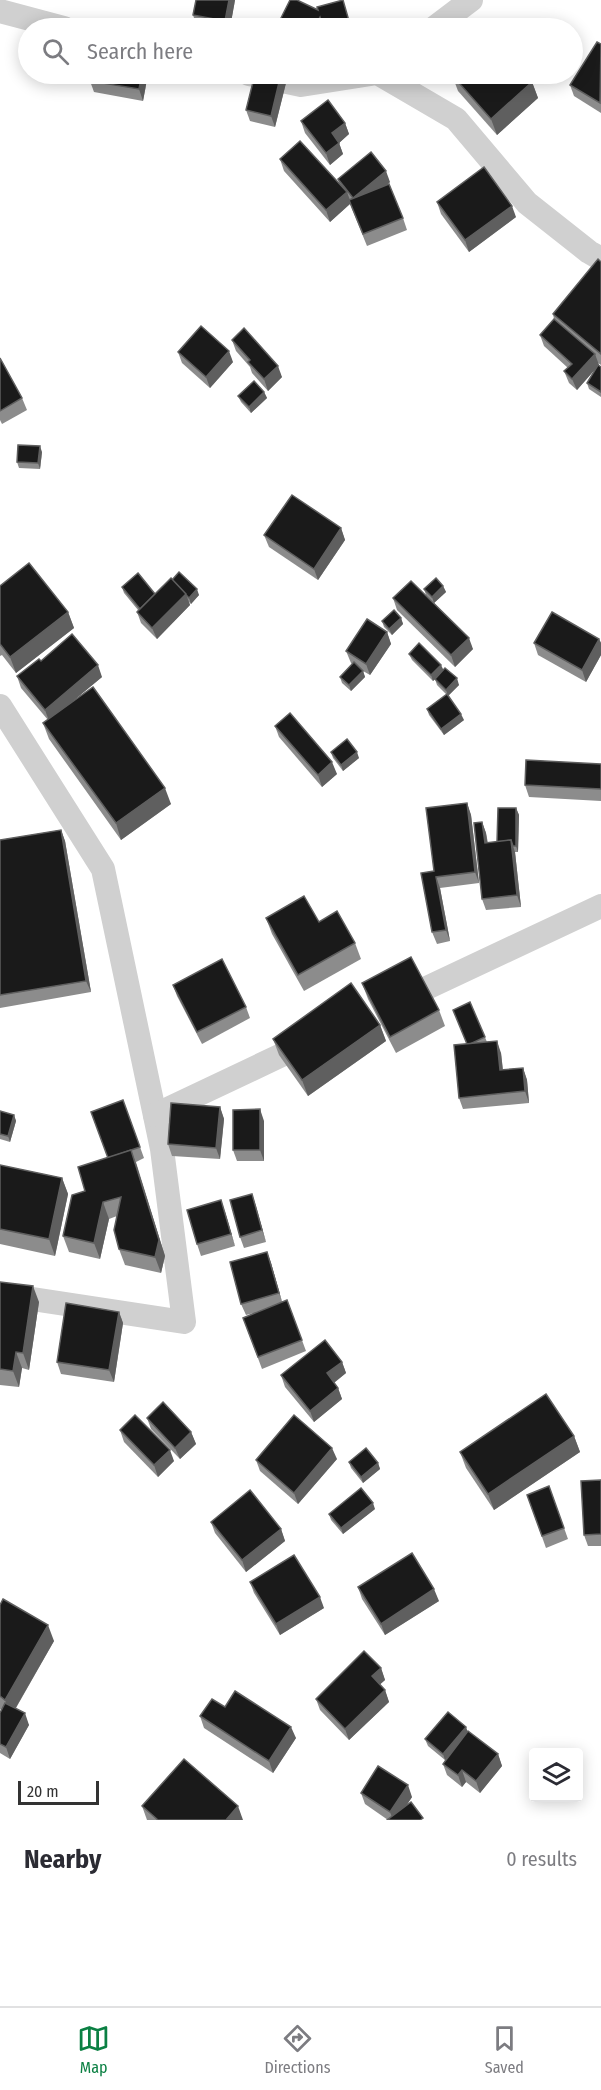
<!DOCTYPE html>
<style>
:root{--surface:#fff;--page:#f2f2f3;--text:#2b2b33;--muted:#7c7c81;--line:#e1e1e2;--accent:#0b8043}
body{margin:0;font-family:"Fira Sans Condensed",sans-serif;background:var(--page);color:var(--text)}
.controls{position:absolute;right:18px;bottom:18px;display:grid;overflow:hidden;border-radius:6px;box-shadow:0 3px 15px #0003}
.controls button{width:54px;height:54px;display:grid;place-items:center;padding:0;border:0;border-bottom:2px solid var(--line);background:var(--surface);color:var(--text);font:30px sans-serif}
.scale{position:absolute;left:18px;bottom:15px;width:81px;box-sizing:border-box;padding-left:6px;border:3px solid #333;border-top:0;font-size:16px;line-height:21px;white-space:nowrap;color:#333;-webkit-text-stroke:4px #fff;paint-order:stroke}
.list{margin:0;padding:0;list-style:none}
h2{display:flex;justify-content:space-between;align-items:center;height:78px;margin:0;padding:0 24px;font-size:26px}
h2 small{font-size:20px;font-weight:400;color:var(--muted)}
.icon{flex:none;width:33px;height:33px;fill:none;stroke:currentColor;stroke-width:2;stroke-linecap:round;stroke-linejoin:round}
.map{position:relative;flex:none;width:601px;height:1820px;overflow:hidden}
.search{position:absolute;background:var(--surface);box-shadow:0 3px 15px #0003;left:18px;right:18px;top:18px;height:66px;display:flex;align-items:center;gap:15px;box-sizing:border-box;padding:0 21px;border-radius:33px;color:var(--muted);font-size:22px}
.sheet{height:186px;background:var(--surface)}
nav{display:flex;justify-content:space-around;align-items:center;box-sizing:border-box;height:84px;border-top:2px solid var(--line);background:var(--surface);font-size:16px;color:var(--muted)}
nav a{display:grid;justify-items:center;gap:3px}
nav .on{color:var(--accent)}
.map>svg:first-child{display:block}
</style>
<div class="map">
<svg width="601" height="1820" viewBox="0 0 601 1820">
<rect width="100%" height="100%" fill="#fff"/>
<g fill="none" stroke-linecap="round" stroke-linejoin="round">
<g stroke="#d0d0d0" stroke-width="24">
<path d="M0 11 64 28"/>
<path d="M434 28 471 0"/>
<path d="M249 74 301 85 371 74"/>
<path d="M379 74 456 119 527 203 589 252 601 259"/>
<path d="M0 706 103 869 162 1149 184 1322 0 1294"/>
<path d="M399 1001 601 906"/>
<path d="M155 1115 307 1043"/>
</g>
</g>
<g fill="#8c8c8c">
<path d="M196 0H235L230 28H207L197 27 193 15Z"/>
<path d="M601 44V113L574 96 570 85Z"/>
<path d="M148 74 143 101 94 92 90 81Z"/>
<path d="M288 75 275 127 250 121 246 110Z"/>
<path d="M452 75 532 82 538 98 497 135 458 91Z"/>
<path d="M301 121 345 123 349 134 339 143 343 154 330 165 305 133Z"/>
<path d="M280 159 339 184 338 179 390 182 387 185 403 218 407 230 367 246 350 204 330 222 284 171Z"/>
<path d="M437 202 516 217 469 252 441 214Z"/>
<path d="M601 262V365L598 363 599 365 601 367V397L589 389 587 383 596 368 577 390 569 383 564 371 568 368 544 346 540 335 554 319 553 314Z"/>
<path d="M232 340 282 377 268 391 252 373 250 367 236 351Z"/>
<path d="M178 352 233 362 210 388 182 363Z"/>
<path d="M0 358 22 398 27 410 2 424 0 420Z"/>
<path d="M264 392 267 398 251 413 241 402 238 396Z"/>
<path d="M42 452 40 469 19 468 17 462Z"/>
<path d="M341 528 345 540 318 580 269 547 264 535Z"/>
<path d="M172 580 199 595 191 604 189 602 190 605 157 639 141 623 137 612 138 610 124 593 122 587 155 594Z"/>
<path d="M0 586 68 612 74 628 16 673 2 655 0 656Z"/>
<path d="M443 586 446 592 434 603 426 595 424 589Z"/>
<path d="M393 598 473 649 455 667 397 610Z"/>
<path d="M401 618 403 624 392 635 384 627 382 621Z"/>
<path d="M387 632 391 644 370 675 363 671 365 677 351 691 342 683 340 677 352 664 351 663 346 651Z"/>
<path d="M599 639 601 643V655L586 682 538 655 534 643Z"/>
<path d="M409 654 443 670 459 685 448 696 437 685 435 679 433 681 412 660Z"/>
<path d="M41 661 102 677 74 700 171 804 121 840 49 739 43 723 48 720 21 688 17 676Z"/>
<path d="M427 709 464 720 444 735 429 715Z"/>
<path d="M275 726 337 774 322 787 279 737Z"/>
<path d="M331 752 359 758 343 771 333 758Z"/>
<path d="M601 764V801L529 797 525 785Z"/>
<path d="M467 803 471 815 479 883 440 888 450 941 437 944 432 932 434 871Z"/>
<path d="M516 808 519 815 518 852H515L521 907 486 910 482 899V822L486 833 488 843 497 842Z"/>
<path d="M61 830 65 841 91 992 0 1008V840Z"/>
<path d="M266 918 319 922 355 943 361 959 304 991 272 934Z"/>
<path d="M362 983 439 1010 445 1026 396 1053 368 999Z"/>
<path d="M173 985 246 1007 250 1018 202 1044 177 996Z"/>
<path d="M470 1002 487 1042 501 1053 503 1070 523 1068 527 1080 529 1103 463 1109 459 1098 467 1044Z"/>
<path d="M380 1025 386 1041 308 1096 279 1055 273 1039Z"/>
<path d="M123 1100 144 1158 136 1162 165 1256 161 1273 125 1265 119 1249 117 1216 109 1219 100 1259 69 1252 63 1236 85 1191 108 1158Z"/>
<path d="M220 1107 224 1119 220 1159 172 1156 168 1144Z"/>
<path d="M0 1111 14 1115 16 1121 10 1142 0 1139Z"/>
<path d="M264 1121V1161H237L233 1150Z"/>
<path d="M0 1165 62 1178 68 1194 55 1256 0 1244Z"/>
<path d="M252 1194 266 1242 244 1248 240 1237Z"/>
<path d="M225 1212 235 1246 201 1256 197 1244Z"/>
<path d="M267 1252 271 1263 282 1302 287 1300 306 1351 262 1369 243 1318 254 1313 246 1315 241 1304Z"/>
<path d="M0 1282 39 1302 29 1370 22 1368 19 1387 0 1385Z"/>
<path d="M119 1312 123 1323 114 1382 61 1374 57 1362Z"/>
<path d="M342 1362 346 1373 334 1383 338 1388 342 1399 314 1422 285 1387 281 1375Z"/>
<path d="M147 1418 191 1432 196 1444 180 1459 151 1429Z"/>
<path d="M120 1430 174 1461 158 1477 124 1442Z"/>
<path d="M574 1436 580 1452 494 1510 466 1468 460 1452Z"/>
<path d="M337 1459 298 1504 260 1471 256 1460Z"/>
<path d="M349 1462 378 1463 380 1469 363 1483 351 1468Z"/>
<path d="M601 1480V1546H588L584 1535Z"/>
<path d="M549 1486 568 1539 546 1548 527 1495Z"/>
<path d="M375 1509 343 1534 331 1520 329 1514Z"/>
<path d="M211 1522 281 1529 285 1541 246 1572 215 1533Z"/>
<path d="M250 1582 324 1608 280 1635 254 1593Z"/>
<path d="M358 1587 439 1601 385 1635 362 1599Z"/>
<path d="M0 1605 54 1641 16 1708 29 1725 10 1759 0 1753V1713L1 1710 0 1709Z"/>
<path d="M381 1668 385 1680 379 1685 385 1690 389 1702 349 1740 320 1710 316 1699Z"/>
<path d="M225 1707 296 1738 273 1773 204 1728 200 1716Z"/>
<path d="M466 1727 467 1732 498 1754 502 1766 480 1793 466 1782 462 1787 447 1775 443 1764 445 1760 428 1746 425 1739Z"/>
<path d="M361 1793 412 1797 406 1806 388 1820 365 1804Z"/>
<path d="M142 1806 243 1820H147Z"/>
</g>
<g fill="#5f5f5f">
<path d="M229 0H235L230 28H228L225 21Z"/>
<path d="M320 17 324 28H314Z"/>
<path d="M142 74H148L143 101 139 89Z"/>
<path d="M281 74H287L288 75 275 127 271 116Z"/>
<path d="M532 82 538 98 497 135 491 119Z"/>
<path d="M345 123 349 134 339 143 343 154 330 165 326 153 332 133Z"/>
<path d="M386 171 390 182 357 210 353 198Z"/>
<path d="M347 192 351 203 330 222 326 210Z"/>
<path d="M512 206 516 217 469 252 465 240Z"/>
<path d="M229 351 233 362 210 388 206 377Z"/>
<path d="M595 354 599 365 577 390 572 379Z"/>
<path d="M278 366 282 377 268 391 264 379Z"/>
<path d="M264 392 267 398 251 413 249 407Z"/>
<path d="M40 446 42 452 40 469 38 463Z"/>
<path d="M341 528 345 540 318 580 314 569Z"/>
<path d="M443 586 446 592 434 603 432 597Z"/>
<path d="M197 589 199 595 191 604 189 598Z"/>
<path d="M186 594 190 605 157 639 152 628Z"/>
<path d="M68 612 74 628 16 673 10 657Z"/>
<path d="M401 618 403 624 392 635 389 629Z"/>
<path d="M387 632 391 644 370 675 366 664Z"/>
<path d="M469 638 473 649 455 667 451 655Z"/>
<path d="M599 639 601 643V655L586 682 582 670Z"/>
<path d="M98 665 102 677 49 721 45 710Z"/>
<path d="M441 665 444 671 433 681 431 675Z"/>
<path d="M363 671 365 677 351 691 349 685Z"/>
<path d="M457 678 459 685 448 696 446 690Z"/>
<path d="M461 714 464 720 444 735 441 729Z"/>
<path d="M357 752 359 758 343 771 341 765Z"/>
<path d="M332 762 337 774 322 787 318 775Z"/>
<path d="M165 788 171 804 121 840 116 823Z"/>
<path d="M467 803 471 815 479 883 475 872Z"/>
<path d="M516 808 519 815 518 852 516 846Z"/>
<path d="M482 822 486 833 489 855 485 843Z"/>
<path d="M61 830 65 841 91 992 86 981Z"/>
<path d="M511 840 515 852 521 907 517 895Z"/>
<path d="M436 877 440 888 450 941 446 930Z"/>
<path d="M380 1025 386 1041 308 1096 302 1080Z"/>
<path d="M497 1041 501 1053 504 1082 500 1070Z"/>
<path d="M523 1068 527 1080 529 1103 525 1091Z"/>
<path d="M220 1107 224 1119 220 1159 216 1148Z"/>
<path d="M260 1109 264 1121V1161L260 1150Z"/>
<path d="M14 1115 16 1121 10 1142 8 1136Z"/>
<path d="M131 1150 137 1167 165 1256 161 1273 155 1257Z"/>
<path d="M62 1178 68 1194 55 1256 49 1239Z"/>
<path d="M252 1194 256 1206 266 1242 262 1230Z"/>
<path d="M221 1200 225 1212 235 1246 231 1234Z"/>
<path d="M103 1202 109 1219 100 1259 94 1243Z"/>
<path d="M267 1252 271 1263 283 1305 279 1293Z"/>
<path d="M33 1286 39 1302 29 1370 23 1353Z"/>
<path d="M119 1312 123 1323 114 1382 109 1370Z"/>
<path d="M16 1352 22 1368 19 1387 13 1371Z"/>
<path d="M342 1362 346 1373 331 1385 327 1373Z"/>
<path d="M338 1388 342 1399 314 1422 310 1411Z"/>
<path d="M191 1432 196 1444 180 1459 175 1448Z"/>
<path d="M574 1436 580 1452 494 1510 488 1494Z"/>
<path d="M332 1448 337 1459 298 1504 294 1493Z"/>
<path d="M170 1450 174 1461 158 1477 154 1465Z"/>
<path d="M378 1463 380 1469 363 1483 361 1477Z"/>
<path d="M373 1503 375 1509 343 1534 341 1528Z"/>
<path d="M281 1529 285 1541 246 1572 242 1560Z"/>
<path d="M434 1589 439 1601 385 1635 381 1624Z"/>
<path d="M320 1597 324 1608 280 1635 276 1624Z"/>
<path d="M48 1625 54 1641 11 1716 5 1700Z"/>
<path d="M381 1668 385 1680 376 1688 372 1676Z"/>
<path d="M385 1690 389 1702 349 1740 345 1729Z"/>
<path d="M25 1713 29 1725 10 1759 6 1747Z"/>
<path d="M291 1727 296 1738 273 1773 269 1761Z"/>
<path d="M466 1727 468 1733 445 1760 443 1754Z"/>
<path d="M498 1754 502 1766 480 1793 476 1781Z"/>
<path d="M462 1770 466 1782 462 1787 458 1775Z"/>
<path d="M408 1785 412 1797 397 1820H393L390 1812Z"/>
<path d="M238 1806 243 1820H226Z"/>
</g>
<g fill="#1a1a1a" stroke="#5f5f5f" stroke-width="1.5">
<path d="M196 0H229L225 21 193 15Z"/>
<path d="M290 0H297L318 10 317 7 343 0 351 28H324L320 17 314 28H282L277 26Z"/>
<path d="M101 19 150 27V28H99Z"/>
<path d="M597 42 601 44 600 103 570 85Z"/>
<path d="M91 74H142L139 89 90 81Z"/>
<path d="M255 74H281L271 116 246 110Z"/>
<path d="M454 74H525L532 82 491 119 452 75Z"/>
<path d="M328 100 345 123 332 133 339 143 326 153 301 121Z"/>
<path d="M300 141 347 192 326 210 280 159Z"/>
<path d="M371 152 386 171 353 198 338 179Z"/>
<path d="M484 167 512 206 465 240 437 202Z"/>
<path d="M389 184 403 218 363 234 349 200Z"/>
<path d="M598 259 601 262V354L553 314Z"/>
<path d="M554 319 595 354 572 379 564 371 572 364 540 335Z"/>
<path d="M201 326 229 351 206 377 178 352Z"/>
<path d="M244 328 278 366 264 379 248 362 250 360 232 340Z"/>
<path d="M0 358 22 398 0 411Z"/>
<path d="M598 365 601 367V392L587 383Z"/>
<path d="M254 381 264 392 249 407 238 396Z"/>
<path d="M18 445 40 446 38 463 17 462Z"/>
<path d="M292 495 341 528 314 569 264 535Z"/>
<path d="M29 563 68 612 10 657 0 644V586Z"/>
<path d="M179 572 197 589 189 598 172 580Z"/>
<path d="M138 573 155 594 140 609 122 587Z"/>
<path d="M171 578 186 594 152 628 137 612Z"/>
<path d="M436 578 443 586 432 597 424 589Z"/>
<path d="M411 581 469 638 451 655 393 598Z"/>
<path d="M394 610 401 618 389 629 382 621Z"/>
<path d="M552 612 599 639 582 670 534 643Z"/>
<path d="M367 619 387 632 366 664 346 651Z"/>
<path d="M72 634 98 665 45 710 17 676 39 659 41 661Z"/>
<path d="M419 643 441 665 431 675 409 654Z"/>
<path d="M354 662 363 671 349 685 340 677Z"/>
<path d="M445 668 457 678 446 690 435 679Z"/>
<path d="M93 687 165 788 116 823 43 723Z"/>
<path d="M447 694 461 714 441 729 427 709Z"/>
<path d="M290 713 332 762 318 775 275 726Z"/>
<path d="M347 739 357 752 341 765 331 752Z"/>
<path d="M526 760 601 764V789L525 785Z"/>
<path d="M467 803 475 872 436 877 446 930 432 932 421 873 434 871 426 808Z"/>
<path d="M498 808H516V846H513L511 840 497 842Z"/>
<path d="M482 822 485 843 511 840 517 895 482 899 474 823Z"/>
<path d="M61 830 86 981 0 995V840Z"/>
<path d="M304 896 319 922 337 911 355 943 298 975 266 918Z"/>
<path d="M411 957 439 1010 390 1037 362 983Z"/>
<path d="M222 959 246 1007 197 1032 173 985Z"/>
<path d="M351 983 380 1025 302 1080 273 1039Z"/>
<path d="M470 1002 485 1037 470 1044H467L453 1010Z"/>
<path d="M497 1041 500 1070 523 1068 525 1091 459 1098 454 1045Z"/>
<path d="M123 1100 140 1147 108 1158 91 1112Z"/>
<path d="M171 1103 220 1107 216 1148 168 1144Z"/>
<path d="M260 1109V1150H233V1110Z"/>
<path d="M0 1111 14 1115 8 1136 0 1134Z"/>
<path d="M131 1150 159 1240 155 1257 119 1249 114 1230 121 1197 103 1202 94 1243 63 1236 72 1195 85 1191 78 1167Z"/>
<path d="M0 1165 62 1178 49 1239 0 1229Z"/>
<path d="M252 1194 262 1230 240 1237 230 1200Z"/>
<path d="M221 1200 231 1234 197 1244 187 1210Z"/>
<path d="M267 1252 279 1293 241 1304 230 1262Z"/>
<path d="M0 1282 33 1286 23 1353 16 1352 13 1371 0 1369Z"/>
<path d="M287 1300 302 1340 258 1357 243 1318Z"/>
<path d="M66 1303 119 1312 109 1370 57 1362Z"/>
<path d="M325 1340 342 1362 327 1373 338 1388 310 1411 281 1375Z"/>
<path d="M546 1394 574 1436 488 1494 460 1452Z"/>
<path d="M163 1402 191 1432 175 1448 147 1418Z"/>
<path d="M135 1415 170 1450 154 1465 120 1430Z"/>
<path d="M294 1415 332 1448 294 1493 256 1460Z"/>
<path d="M366 1448 378 1463 361 1477 349 1462Z"/>
<path d="M601 1480V1534L584 1535 581 1481Z"/>
<path d="M549 1486 564 1528 542 1536 527 1495Z"/>
<path d="M361 1488 373 1503 341 1528 329 1514Z"/>
<path d="M250 1490 281 1529 242 1560 211 1522Z"/>
<path d="M412 1553 434 1589 381 1624 358 1587Z"/>
<path d="M294 1555 320 1597 276 1624 250 1582Z"/>
<path d="M3 1599 48 1625 5 1700 0 1696V1605Z"/>
<path d="M364 1651 381 1668 372 1676 385 1690 345 1729 316 1699Z"/>
<path d="M235 1691 291 1727 269 1761 200 1716 212 1699 225 1707Z"/>
<path d="M5 1703 25 1713 6 1747 0 1744V1713Z"/>
<path d="M448 1712 466 1727 443 1754 425 1739Z"/>
<path d="M468 1731 498 1754 476 1781 462 1770 458 1775 443 1764Z"/>
<path d="M184 1759 238 1806 226 1820H158L142 1806Z"/>
<path d="M378 1766 408 1785 390 1812 361 1793Z"/>
<path d="M411 1802 423 1818 420 1820H387Z"/>
</g>
</svg>
<div class="controls">
<button><svg class="icon" aria-label="layers" viewBox="0 0 24 24"><path d="M12 4l9 5-9 5-9-5zM3 14l9 5 9-5"/></svg></button>
</div>
<div class="scale">20 m</div>
<div class="search"><svg class="icon" aria-label="search" viewBox="0 0 24 24"><circle cx="10" cy="10" r="6"/><path d="M15 15l6 6"/></svg>Search here</div>
</div>
<section class="sheet">
<h2>Nearby<small>0 results</small></h2>
<ul class="list">
</ul>
</section>
<nav>
<a class="on"><svg class="icon" aria-label="map" viewBox="0 0 24 24"><path d="M3 6l6-2 6 2 6-2v14l-6 2-6-2-6 2zM9 4v14M15 6v14"/></svg>Map</a>
<a><svg class="icon" aria-label="directions" viewBox="0 0 24 24"><path d="M12 3l9 9-9 9-9-9zM9 14v-3h6M13 9l2 2-2 2"/></svg>Directions</a>
<a><svg class="icon" aria-label="saved" viewBox="0 0 24 24"><path d="M7 4h10v16l-5-4-5 4z"/></svg>Saved</a>
</nav>
